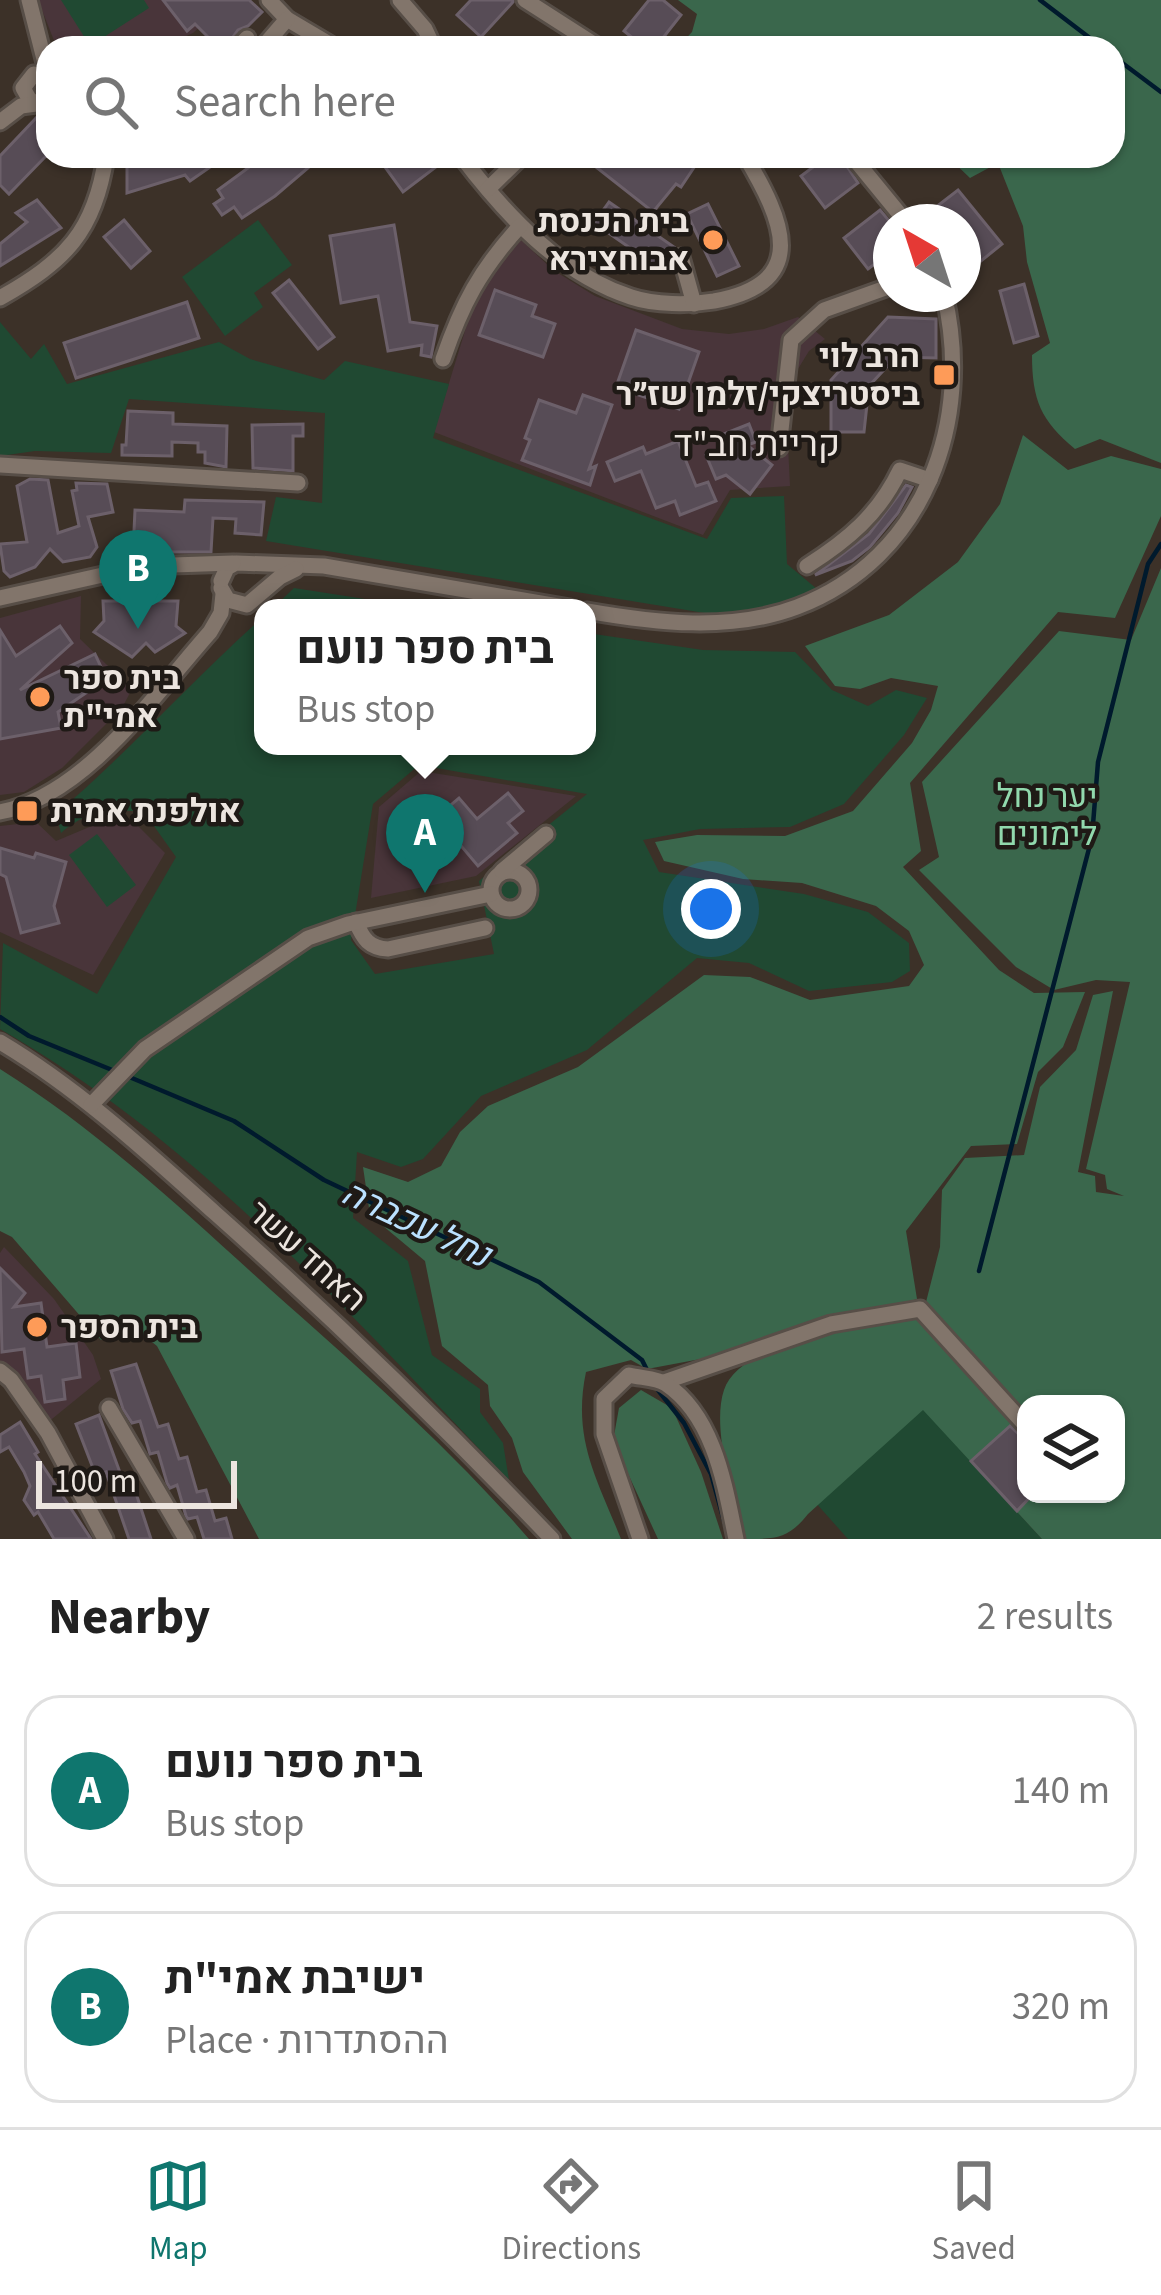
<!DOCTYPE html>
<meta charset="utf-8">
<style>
:root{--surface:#fff;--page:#f6f6f6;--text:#222;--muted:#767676;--line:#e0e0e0;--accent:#0f766e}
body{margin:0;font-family:"Source Sans 3",Heebo,sans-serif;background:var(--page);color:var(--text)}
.controls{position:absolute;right:36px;bottom:36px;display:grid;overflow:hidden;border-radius:24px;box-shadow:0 3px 9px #0004}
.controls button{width:108px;height:108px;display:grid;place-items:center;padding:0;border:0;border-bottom:3px solid var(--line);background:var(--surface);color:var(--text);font:60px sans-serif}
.compass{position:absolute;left:873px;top:204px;width:108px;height:108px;border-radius:50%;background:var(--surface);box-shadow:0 3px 9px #0004;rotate:321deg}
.scale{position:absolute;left:36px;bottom:30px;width:201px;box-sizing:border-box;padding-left:12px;border:6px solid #ece5df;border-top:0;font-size:33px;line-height:42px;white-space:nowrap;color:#ece5df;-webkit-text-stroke:9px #1f1a16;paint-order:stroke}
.you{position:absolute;left:711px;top:909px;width:42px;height:42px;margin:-30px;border:9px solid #fff;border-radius:50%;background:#1a73e8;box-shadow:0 0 0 18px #1a73e833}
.badge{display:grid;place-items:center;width:78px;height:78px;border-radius:50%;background:var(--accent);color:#fff;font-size:39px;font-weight:700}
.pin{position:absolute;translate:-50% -99px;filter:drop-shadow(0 3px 6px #0008)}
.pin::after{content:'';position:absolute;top:63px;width:42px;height:36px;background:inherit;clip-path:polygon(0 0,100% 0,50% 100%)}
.popup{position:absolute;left:254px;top:599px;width:342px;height:156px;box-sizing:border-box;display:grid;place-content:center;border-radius:24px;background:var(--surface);filter:drop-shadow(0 3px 9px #0005);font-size:39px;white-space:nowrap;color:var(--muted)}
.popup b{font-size:45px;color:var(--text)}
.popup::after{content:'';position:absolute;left:50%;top:100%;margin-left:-24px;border:24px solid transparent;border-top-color:var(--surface)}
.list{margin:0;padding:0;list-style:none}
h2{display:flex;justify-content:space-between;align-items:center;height:156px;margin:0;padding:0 48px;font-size:51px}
h2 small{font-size:39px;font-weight:400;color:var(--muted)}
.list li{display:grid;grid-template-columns:78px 1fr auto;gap:36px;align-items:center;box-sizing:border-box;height:192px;margin:0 24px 24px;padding:0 24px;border:3px solid var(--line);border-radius:36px}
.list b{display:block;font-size:45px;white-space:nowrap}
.list p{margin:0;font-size:39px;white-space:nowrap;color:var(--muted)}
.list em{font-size:39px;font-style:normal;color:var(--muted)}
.icon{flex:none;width:66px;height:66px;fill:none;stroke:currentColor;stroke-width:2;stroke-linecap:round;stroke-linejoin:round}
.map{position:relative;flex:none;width:1161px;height:1539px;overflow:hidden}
.search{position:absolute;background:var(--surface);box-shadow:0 3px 9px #0004;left:36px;right:36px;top:36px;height:132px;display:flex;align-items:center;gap:30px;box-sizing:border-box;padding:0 42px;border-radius:36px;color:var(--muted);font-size:45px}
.sheet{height:588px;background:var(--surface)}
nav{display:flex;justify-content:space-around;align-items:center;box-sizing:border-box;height:168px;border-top:3px solid var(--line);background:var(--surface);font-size:33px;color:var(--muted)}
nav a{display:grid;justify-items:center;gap:6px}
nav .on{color:var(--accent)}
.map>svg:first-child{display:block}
</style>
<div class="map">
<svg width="1161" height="1539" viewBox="0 0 1161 1539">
<rect width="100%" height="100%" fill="#3c3128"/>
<g fill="#49353a">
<path d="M38 0H229L193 33 160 48H57Z"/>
<path d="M521 240 553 270 595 296 682 329 729 334 764 329 798 317 825 339 809 351 790 382 786 404 790 486 730 490 703 535 434 432 476 295Z"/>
<path d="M81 596 80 639 132 689 122 708 62 768 24 792 0 795V618Z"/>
<path d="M421 771 576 796 476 876 371 898 379 807Z"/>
<path d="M126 820 136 824 165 853 93 975 0 932V826L36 822 56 841 99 823Z"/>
<path d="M4 1247 54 1299 93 1355 101 1379 47 1423 17 1378 0 1364V1253Z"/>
</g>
<g fill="#204932" fill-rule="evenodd">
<path d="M61 0H144L149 8 90 46Z"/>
<path d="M258 220 292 265 254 293 263 307 225 336 182 277Z"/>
<path d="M0 322 31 359 44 344 67 384 219 342 250 359 324 380 345 361 449 384 433 438 707 539 731 498 784 496 787 564 829 599 729 617 266 541 276 497 322 503 325 413 129 399 111 453 35 451 0 456Z"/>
<path d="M294 588 423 608H273Z"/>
<path d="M263 617V746H587V633L703 650 795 652 832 690 868 706 896 690 927 698 904 735 844 804 790 827 700 829 643 840 659 872 804 894 868 912 909 943 910 971 892 982 809 991 749 963 697 958 587 1050 481 1096 423 1159 401 1167 357 1152 353 1218 408 1261 432 1355 480 1389V1412L503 1443 509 1480C352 1316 198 1142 0 1029L3 943 97 994 176 857 144 812C110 809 87 810 61 833L56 814C129 752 192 680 263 617ZM419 765 587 794 479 881 494 954 375 974 351 940 373 804Z"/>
<path d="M97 834 136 885 107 907 69 855Z"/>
<path d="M923 1409 1042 1539H848L815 1502Z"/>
</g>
<g fill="#3a674c">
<path d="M678 0H1161V463L1100 439 1075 449C1041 421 1032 400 1032 355L1050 343 1027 262 1023 226 998 163 970 178 947 156H1113V48H818L803 41 791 48H677L692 32 697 14Z"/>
<path d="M1023 435 1068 470 1111 456 1161 469V516L1115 618 1058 612 910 783 921 851 903 867 999 970 1034 993 1085 992 1063 1047 1038 1072 1017 1144 971 1146 906 1231 917 1299 738 1352 647 1369 631 1360 586 1372C572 1439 597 1479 621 1539H572L523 1472 512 1438 490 1406 488 1385 442 1346 425 1261 370 1215 363 1167 408 1182 441 1166 460 1132 488 1106 578 1067 704 975 750 977 810 1000 909 986 924 965 909 931 876 906 802 883 743 879 664 861 655 842 697 835 785 836 853 811 912 743 931 710 938 686 891 678 860 689 835 686 805 646 889 615 958 562 1000 504Z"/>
<path d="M1161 568V1539H1042L923 1410 808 1514C788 1539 777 1539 742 1539 734 1499 711 1428 724 1390 740 1340 871 1321 918 1313L1026 1433V1494H1116V1404H1026V1415L925 1306 940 1247 942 1190 965 1158 1024 1155 1040 1087 1076 1050 1093 995 1113 991 1078 1172 1095 1176 1096 1192 1124 1196 1107 1189 1105 1175 1086 1169 1130 982 1096 980 1054 990 1016 967 919 870 939 857 922 782 1059 631 1131 640Z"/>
<path d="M0 1069C99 1131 184 1211 271 1290 360 1369 451 1449 529 1539H259L157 1346 143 1335 101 1340 12 1237 0 1231Z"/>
<path d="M641 1390 672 1408 701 1472 723 1539H658L613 1441 619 1408Z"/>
</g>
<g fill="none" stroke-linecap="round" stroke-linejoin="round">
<g stroke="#001a2d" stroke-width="4.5">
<path d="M1040 0 1103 48"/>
<path d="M1113 56 1161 92"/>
<path d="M0 1017 29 1036 117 1072"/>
<path d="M127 1076 234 1121 324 1180 539 1282 642 1360 649 1374"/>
<path d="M979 1271 1092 837 1098 762 1148 564 1161 544"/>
<path d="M654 1385 684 1423 711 1474 726 1528"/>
</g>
</g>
<g fill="#574c56" stroke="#6c606a" stroke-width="3">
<path d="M163 0H249L262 12 248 26 238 30 225 48H219L195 24 187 31Z"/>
<path d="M471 0H513V2L481 37 457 15Z"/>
<path d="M649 0H663L681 15 655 48H645L624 31Z"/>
<path d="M38 116 48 127V154L9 194 0 185V156Z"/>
<path d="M127 156H226L190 181 185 175 127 193Z"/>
<path d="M237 156H322L275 196 242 218 234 207 222 215 214 204 223 198 218 190 248 168Z"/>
<path d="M377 156H449V157L403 192Z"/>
<path d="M582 156H680L695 166 681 187 676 184 653 212Z"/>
<path d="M828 156H840L858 183 825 208 801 176Z"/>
<path d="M958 190 1002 244 981 261 963 240V222H948L936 207Z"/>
<path d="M37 200 61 228 0 266V244L27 222 16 213Z"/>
<path d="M609 202 674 247 659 268 594 223Z"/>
<path d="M708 204 739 266 717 276 687 214Z"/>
<path d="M880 210 891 223V252L868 269 844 238Z"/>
<path d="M124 220 150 251 131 268 104 237Z"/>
<path d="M394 225 410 322 437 326 431 357 421 355 422 345 388 351 378 296 341 303 330 236Z"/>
<path d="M289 280 334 337 318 349 273 293Z"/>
<path d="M1024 284 1038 336 1014 343 1000 291Z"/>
<path d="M495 290 536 305 532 316 555 324 543 357 479 335Z"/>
<path d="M187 302 199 338 76 378 64 343Z"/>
<path d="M888 317 936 319V358L896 357 869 386 864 432H831V380Z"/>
<path d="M636 330 699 352 679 409 616 387Z"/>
<path d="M583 395 612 405 589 469 596 466 590 485 522 460 530 440 525 438 539 400 576 413Z"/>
<path d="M128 411 173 413V424L227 426 226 467 205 463V452H198V443L172 442V456L122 455V445H126Z"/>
<path d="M303 424V436H293V471L253 468 252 425Z"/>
<path d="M749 424 756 442 747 445 772 465 750 494 726 475 716 479 706 455 721 449 716 437Z"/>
<path d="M678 441 696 486 708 482 716 501 680 515 675 501 656 508 641 471 615 481 607 462 643 447 646 454Z"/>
<path d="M30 479 48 480 58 533 79 526 72 491 77 490 76 483 107 484 113 512 88 517 97 547 90 557 63 562 50 549 35 567 10 577 4 571 0 544 27 542 17 486Z"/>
<path d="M906 485 912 487 898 513 870 547 852 561 815 575 869 534Z"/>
<path d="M185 500 264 502 261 535 235 533 236 519 213 518 211 552H133L135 510 184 512Z"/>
<path d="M103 601H178L176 626 185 633 155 652 146 643 132 657 94 632 104 621Z"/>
<path d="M60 626 72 643 20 690 95 654 102 669V682L58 712 61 728 0 739V630L16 656Z"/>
<path d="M508 793 523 811 508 823 517 833 478 866 457 841 447 838 422 860 400 834 437 801 445 810 459 798 477 819Z"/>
<path d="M0 848 34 858 36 853 66 862 54 906 59 923 21 933 6 877 0 874Z"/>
<path d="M0 1268 25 1293 14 1307 41 1303 47 1347 76 1343 80 1377 63 1380 65 1399 45 1402 41 1376 28 1378 24 1349 2 1352Z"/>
<path d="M136 1364 158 1427 168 1424 179 1459 187 1457 197 1492 206 1490 215 1521 226 1518 232 1539H204L197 1517 188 1519 186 1516 177 1485 170 1488 167 1483 158 1452 150 1454 140 1421 132 1423 123 1409 111 1371Z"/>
<path d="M99 1415 122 1478 130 1475 151 1539H129L106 1472 96 1476 76 1424Z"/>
<path d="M20 1422 38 1452 35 1454 91 1539H54L38 1512 34 1515 24 1500 30 1486 24 1472 9 1447 0 1452V1435Z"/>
<path d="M1010 1426 1026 1441V1494H1033L1017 1511 971 1461Z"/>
</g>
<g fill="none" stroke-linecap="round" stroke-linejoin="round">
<g stroke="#574e47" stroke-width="21">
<g id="minor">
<path d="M29 0 48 75"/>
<path d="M269 0 287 19 336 48"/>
<path d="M400 0 425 29 434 48"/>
<path d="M525 0 600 48"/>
<path d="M237 48 247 38"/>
<path d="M262 48 287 19"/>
<path d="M48 77 34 74 23 88 31 102 48 101"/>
<path d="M0 122 21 106 36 104"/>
<path d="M461 156C505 214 560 274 631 297 655 305 689 305 714 301 812 283 783 220 745 156"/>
<path d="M852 156 906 222"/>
<path d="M488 189 522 156"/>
<path d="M681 257 694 304"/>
<path d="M0 298C65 261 95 232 106 156"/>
<path d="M443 359C462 304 480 270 520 226"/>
<path d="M779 448 791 340 824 310 891 286"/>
<path d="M0 465 298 483"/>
<path d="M807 566C848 540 879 514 900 470L930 480"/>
<path d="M221 581 227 568 236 563 324 566 570 608"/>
<path d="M221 588 228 600 247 605 280 577 296 569"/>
<path d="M0 598 143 566 233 563"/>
<path d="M587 611C655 623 731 632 797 607 926 558 974 420 944 294"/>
<path d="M0 812C85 796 155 694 210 632L221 613 223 594"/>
<circle cx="510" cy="890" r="19"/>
<path d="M502 871 546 834"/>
<path d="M356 922C363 939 369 948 388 949L485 928"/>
<path d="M0 1042C79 1089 147 1152 215 1213 332 1317 444 1426 552 1539"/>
<path d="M91 1105 145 1049 308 938 348 924 491 894"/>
<path d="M0 1371 11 1380 48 1433 105 1539"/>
<path d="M664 1382 831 1324 920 1309 1026 1426"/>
<path d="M109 1408 186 1539"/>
<path d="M640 1539 604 1434V1399L629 1375C640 1378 657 1378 666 1384 715 1417 725 1487 736 1539"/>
</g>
</g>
<use href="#minor" stroke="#82756b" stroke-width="15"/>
</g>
<g fill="#fe9b58" stroke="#1f1a16" stroke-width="4.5">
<circle cx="713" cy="240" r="12"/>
<rect x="932" y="363" width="24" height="24" rx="6"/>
<circle cx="40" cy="697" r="12"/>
<rect x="15" y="799" width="24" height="24" rx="6"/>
<circle cx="37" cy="1327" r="12"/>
</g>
<g text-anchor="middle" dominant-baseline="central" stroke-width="9" stroke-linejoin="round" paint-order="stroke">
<g font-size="33" font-weight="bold" fill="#ece5df" stroke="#1f1a16" text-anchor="start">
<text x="689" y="221" text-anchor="end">בית הכנסת<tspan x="689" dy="38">אבוחצירא</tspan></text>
<text x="920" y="356" text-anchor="end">הרב לוי<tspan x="920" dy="38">ביסטריצקי/זלמן שז״ר</tspan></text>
<text x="64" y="678">בית ספר<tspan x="64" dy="38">אמי"ת</tspan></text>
<text x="51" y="811">אולפנת אמית</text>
<text x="61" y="1327">בית הספר</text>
</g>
<g font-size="33" fill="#91d9ad" stroke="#1f1a16">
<text x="1047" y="796">יער נחל<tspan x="1047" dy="38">לימונים</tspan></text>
</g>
<g font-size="33" fill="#ece5df" stroke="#1f1a16">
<text transform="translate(307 1256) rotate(42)">האחד עשר</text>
</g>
<g font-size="36" fill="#ece5df" stroke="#1f1a16">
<text x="757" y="444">קריית חב"ד</text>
</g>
<g font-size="36" font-style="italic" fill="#bbe1ff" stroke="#1f1a16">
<text transform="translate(416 1224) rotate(25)">נחל עכברה</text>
</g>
</g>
</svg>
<div class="controls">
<button><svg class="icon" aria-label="layers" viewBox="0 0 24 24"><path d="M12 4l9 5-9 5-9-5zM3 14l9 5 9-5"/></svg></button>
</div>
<svg class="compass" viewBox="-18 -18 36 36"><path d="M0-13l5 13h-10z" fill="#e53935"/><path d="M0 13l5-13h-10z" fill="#767676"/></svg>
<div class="scale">100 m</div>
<div class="you"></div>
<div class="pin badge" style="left:425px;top:893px">A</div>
<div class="popup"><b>בית ספר נועם</b>Bus stop</div>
<div class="pin badge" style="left:138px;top:629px">B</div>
<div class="search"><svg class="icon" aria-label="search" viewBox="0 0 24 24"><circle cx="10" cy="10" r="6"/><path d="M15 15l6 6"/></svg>Search here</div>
</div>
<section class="sheet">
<h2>Nearby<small>2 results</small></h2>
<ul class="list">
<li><span class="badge">A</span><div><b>בית ספר נועם</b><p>Bus stop</p></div><em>140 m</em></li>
<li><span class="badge">B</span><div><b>ישיבת אמי&quot;ת</b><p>Place · ההסתדרות</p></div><em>320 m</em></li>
</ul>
</section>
<nav>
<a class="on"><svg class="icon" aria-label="map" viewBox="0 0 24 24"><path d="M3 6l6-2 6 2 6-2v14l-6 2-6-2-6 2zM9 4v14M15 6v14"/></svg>Map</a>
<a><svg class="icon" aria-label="directions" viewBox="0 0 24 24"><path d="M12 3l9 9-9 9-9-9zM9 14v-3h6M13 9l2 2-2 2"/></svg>Directions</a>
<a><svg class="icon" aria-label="saved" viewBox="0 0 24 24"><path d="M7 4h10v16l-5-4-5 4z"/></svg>Saved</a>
</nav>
